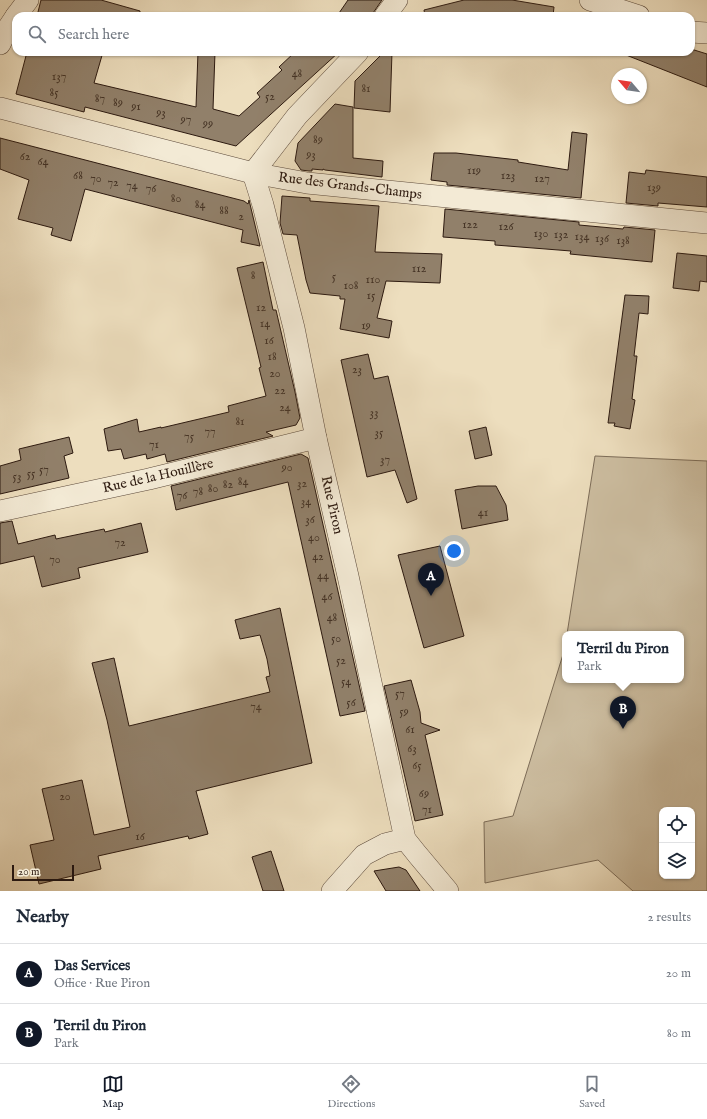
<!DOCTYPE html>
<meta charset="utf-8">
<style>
:root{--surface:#fff;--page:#f2f2f3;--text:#1f2937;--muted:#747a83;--line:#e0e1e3;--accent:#111827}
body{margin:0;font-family:"IM FELL English",serif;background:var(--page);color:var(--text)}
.controls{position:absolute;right:12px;bottom:12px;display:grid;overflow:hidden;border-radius:8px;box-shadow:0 1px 3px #0004}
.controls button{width:36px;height:36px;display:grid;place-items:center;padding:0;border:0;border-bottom:1px solid var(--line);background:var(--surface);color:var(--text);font:20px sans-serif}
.compass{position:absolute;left:611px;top:68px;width:36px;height:36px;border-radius:50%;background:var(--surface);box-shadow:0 1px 3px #0004;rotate:299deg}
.scale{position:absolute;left:12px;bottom:10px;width:62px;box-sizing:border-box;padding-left:4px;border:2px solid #2d1a10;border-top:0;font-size:11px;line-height:14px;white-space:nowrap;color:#2d1a10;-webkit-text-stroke:3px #f3ead5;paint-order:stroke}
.you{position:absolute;left:454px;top:551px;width:14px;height:14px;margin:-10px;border:3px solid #fff;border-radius:50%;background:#1a73e8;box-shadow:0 0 0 6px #1a73e833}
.badge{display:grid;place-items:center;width:26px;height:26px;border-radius:50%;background:var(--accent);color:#fff;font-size:13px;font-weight:700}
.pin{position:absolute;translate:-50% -33px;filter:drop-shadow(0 1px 2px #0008)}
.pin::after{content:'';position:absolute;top:21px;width:14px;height:12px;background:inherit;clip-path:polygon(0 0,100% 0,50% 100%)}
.popup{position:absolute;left:562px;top:631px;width:122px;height:52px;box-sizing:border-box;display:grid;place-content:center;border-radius:8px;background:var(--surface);filter:drop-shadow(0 1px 3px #0005);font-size:13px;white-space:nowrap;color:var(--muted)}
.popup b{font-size:15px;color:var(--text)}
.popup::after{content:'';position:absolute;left:50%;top:100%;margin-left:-8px;border:8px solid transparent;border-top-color:var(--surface)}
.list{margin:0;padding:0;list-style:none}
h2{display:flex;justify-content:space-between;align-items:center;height:52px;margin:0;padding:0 16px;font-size:17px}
h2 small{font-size:13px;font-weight:400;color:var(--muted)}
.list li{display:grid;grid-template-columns:26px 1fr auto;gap:12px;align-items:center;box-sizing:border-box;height:60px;padding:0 16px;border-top:1px solid var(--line)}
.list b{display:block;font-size:15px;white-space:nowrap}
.list p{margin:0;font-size:13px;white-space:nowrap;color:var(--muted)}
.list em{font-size:13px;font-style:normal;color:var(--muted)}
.icon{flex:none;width:22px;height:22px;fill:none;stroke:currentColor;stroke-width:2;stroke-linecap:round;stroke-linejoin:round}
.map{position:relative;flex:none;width:707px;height:891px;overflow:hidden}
.search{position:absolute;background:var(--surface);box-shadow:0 1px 3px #0004;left:12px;right:12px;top:12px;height:44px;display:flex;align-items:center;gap:10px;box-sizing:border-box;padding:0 14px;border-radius:12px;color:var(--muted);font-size:15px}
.sheet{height:172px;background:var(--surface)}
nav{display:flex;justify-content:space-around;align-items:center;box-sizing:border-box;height:56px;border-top:1px solid var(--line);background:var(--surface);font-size:11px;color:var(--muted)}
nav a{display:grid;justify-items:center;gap:2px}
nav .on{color:var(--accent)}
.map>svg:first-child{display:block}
</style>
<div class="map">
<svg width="707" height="891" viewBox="0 0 707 891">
<rect width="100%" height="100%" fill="#eddebe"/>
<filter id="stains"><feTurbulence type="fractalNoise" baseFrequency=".005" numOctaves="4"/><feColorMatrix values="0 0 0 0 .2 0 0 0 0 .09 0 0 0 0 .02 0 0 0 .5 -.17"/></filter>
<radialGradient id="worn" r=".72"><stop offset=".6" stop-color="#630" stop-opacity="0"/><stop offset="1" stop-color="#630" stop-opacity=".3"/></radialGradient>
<path fill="#ccbda0" stroke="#7c6c58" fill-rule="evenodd" d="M595 456 707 461V891H633L598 860 485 883 484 822 513 816 565 648V680H681V634H567ZM662 810H692V876H662Z"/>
<g fill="#91806a" stroke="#2d1a10">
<path d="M41 0H101L140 11V16H37Z"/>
<path d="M348 0H382L371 16H337Z"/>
<path d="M464 0H512L554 7 553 16H425L424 10Z"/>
<path d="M691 49 707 54V87L621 53 691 52Z"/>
<path d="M27 52H103L94 83 196 107 198 52H215L213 109 239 116 260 97 257 93 282 70 279 67 295 52H339L236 146 85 107 84 112 16 94Z"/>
<path d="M384 52H392L390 112 354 108 355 81Z"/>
<path d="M335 104 353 107V158L383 161 382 177 325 170 323 169V170L312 169V171H309L301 170 295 161 298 143Z"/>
<path d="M572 132 587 134 581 198 447 185V182L431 180 434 153H456L518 160V162L568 170Z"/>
<path d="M0 138 244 201 248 204 249 200 260 246 241 242 243 230 85 189 71 241 51 235 53 228 18 219 29 180 0 169Z"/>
<path d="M646 170 707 177V207L658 203V206L626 203 629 172 645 174Z"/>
<path d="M282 196 310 198V201L379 206 375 252 442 254 440 283 386 281 377 318 392 321 389 338 340 329 345 299H340V296L310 293 306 280 297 235 283 234 280 223Z"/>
<path d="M445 209 579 222V225L623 229 624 227 655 230 652 262 570 254 571 251 495 245V241L443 237Z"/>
<path d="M677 253 707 256V282L700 281 699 291 673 288Z"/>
<path d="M263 262 273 310H276L295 392 300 418 296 425 266 432 273 436 167 462 165 454 147 459 146 454 124 459 121 449 108 451 104 429 137 419 139 432 161 427V428L229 412 228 406 266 396 259 368 261 367 257 350 237 268Z"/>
<path d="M625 295 649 296 648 314 639 313 634 356H637L632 399 635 400 630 429 614 426 615 423H608Z"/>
<path d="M368 354 374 379 388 376 417 499 407 503 395 470 367 477 341 360Z"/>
<path d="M486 427 492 455 475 459 469 431Z"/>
<path d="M69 437 73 453 64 456 69 478 0 494V466L21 460 19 449Z"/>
<path d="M301 454 308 458 365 711 340 716 288 482 176 510 171 486Z"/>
<path d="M478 486H496L506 505 508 520 462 529 455 490Z"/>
<path d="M12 521 18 544 55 535 56 539 104 529 105 532 141 523 148 552 78 568 80 578 42 587 34 556 0 564V523Z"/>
<path d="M440 546 464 636 424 648 398 555Z"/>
<path d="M280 608 312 763 196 791 208 834 189 839 188 836 98 856 101 869 39 884 30 845 54 840 42 789 82 780 94 835 130 827 107 720 92 663 114 658 129 726 270 692 266 677 270 676 267 659 260 635 240 639 235 620Z"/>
<path d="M411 680 420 712 421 723 440 730 425 735 443 815 415 821 384 686Z"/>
<path d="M271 851 284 891H263L252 857Z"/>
<path d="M399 867 406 870 420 891H386L374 871Z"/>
</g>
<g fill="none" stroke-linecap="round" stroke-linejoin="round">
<g stroke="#5d4b3c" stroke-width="22">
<g id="minor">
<path d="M590 0 639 16"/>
<path d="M16 16 28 0"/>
<path d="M385 16 397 0"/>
<path d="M691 32 707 33"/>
<path d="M0 44 8 28 16 16"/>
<path d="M0 108 253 173 307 183 707 223"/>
<path d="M253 173 263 205 294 328 316 438 348 576 405 839 417 854 448 891"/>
<path d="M253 173 297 116 358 52"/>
<path d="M0 511 149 479 316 438"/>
<path d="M332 891 364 855 385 844 405 839"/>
</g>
</g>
<use href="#minor" stroke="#f3ead5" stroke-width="21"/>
</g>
<g text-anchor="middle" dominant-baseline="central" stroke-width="3" stroke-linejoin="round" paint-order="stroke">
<g font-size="12" fill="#463426">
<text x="297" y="73">48</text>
<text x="59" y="76">137</text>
<text x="366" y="88">81</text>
<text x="54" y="92">85</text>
<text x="270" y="96">52</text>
<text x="100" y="98">87</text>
<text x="118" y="102">89</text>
<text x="136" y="106">91</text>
<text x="161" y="112">93</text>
<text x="186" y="119">97</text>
<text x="208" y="123">99</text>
<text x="318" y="139">89</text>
<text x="311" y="154">93</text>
<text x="25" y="156">62</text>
<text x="43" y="161">64</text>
<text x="474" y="170">119</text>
<text x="78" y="175">68</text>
<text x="508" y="175">123</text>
<text x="96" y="178">70</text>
<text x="542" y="178">127</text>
<text x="113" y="182">72</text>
<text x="132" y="185">74</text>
<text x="654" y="187">139</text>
<text x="151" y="188">76</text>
<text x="176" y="198">80</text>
<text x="200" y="204">84</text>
<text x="224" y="210">88</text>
<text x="241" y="216">2</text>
<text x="470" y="224">122</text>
<text x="506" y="226">126</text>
<text x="541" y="233">130</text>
<text x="561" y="234">132</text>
<text x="582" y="236">134</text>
<text x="602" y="238">136</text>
<text x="623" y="240">138</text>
<text x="419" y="268">112</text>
<text x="253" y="275">8</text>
<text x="334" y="276">5</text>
<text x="373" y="279">110</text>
<text x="351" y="285">108</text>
<text x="371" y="295">15</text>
<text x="261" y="307">12</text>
<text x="265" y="323">14</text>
<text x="366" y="325">19</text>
<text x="269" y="340">16</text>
<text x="272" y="356">18</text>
<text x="357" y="369">23</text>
<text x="275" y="373">20</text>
<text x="280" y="390">22</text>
<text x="285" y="407">24</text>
<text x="374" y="412">33</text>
<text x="240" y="421">81</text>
<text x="210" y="431">77</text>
<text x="379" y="432">35</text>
<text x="189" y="436">75</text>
<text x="154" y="444">71</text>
<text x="385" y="459">37</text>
<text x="287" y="467">90</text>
<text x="44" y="469">57</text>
<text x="31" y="473">55</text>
<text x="17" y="476">53</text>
<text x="243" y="481">84</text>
<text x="302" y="483">32</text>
<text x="228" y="484">82</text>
<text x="213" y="488">80</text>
<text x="198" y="491">78</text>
<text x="182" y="495">76</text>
<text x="306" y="501">34</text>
<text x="483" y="512">41</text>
<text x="310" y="519">36</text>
<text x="314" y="537">40</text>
<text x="120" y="542">72</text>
<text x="318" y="556">42</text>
<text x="55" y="559">70</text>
<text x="323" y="575">44</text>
<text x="327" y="596">46</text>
<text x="332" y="617">48</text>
<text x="336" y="638">50</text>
<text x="341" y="660">52</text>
<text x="346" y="681">54</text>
<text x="400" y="693">57</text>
<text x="351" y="702">56</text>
<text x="256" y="706">74</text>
<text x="404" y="711">59</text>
<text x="410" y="729">61</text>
<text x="412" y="748">63</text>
<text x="417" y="765">65</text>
<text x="424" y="793">69</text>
<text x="65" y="796">20</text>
<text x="427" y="809">71</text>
<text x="140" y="836">16</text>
</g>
<g font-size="14" fill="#2d1a10" stroke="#f3ead5">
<text transform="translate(350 186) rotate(7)">Rue des Grands-Champs</text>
<text transform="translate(158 476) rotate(-13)">Rue de la Houillère</text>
<text transform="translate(332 505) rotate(77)">Rue Piron</text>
</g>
</g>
<rect width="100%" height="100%" filter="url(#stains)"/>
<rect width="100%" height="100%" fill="url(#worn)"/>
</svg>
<div class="controls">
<button><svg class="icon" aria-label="locate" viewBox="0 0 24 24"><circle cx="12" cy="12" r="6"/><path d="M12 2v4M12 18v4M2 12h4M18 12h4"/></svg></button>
<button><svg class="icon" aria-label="layers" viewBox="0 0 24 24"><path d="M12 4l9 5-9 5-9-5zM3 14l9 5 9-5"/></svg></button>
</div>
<svg class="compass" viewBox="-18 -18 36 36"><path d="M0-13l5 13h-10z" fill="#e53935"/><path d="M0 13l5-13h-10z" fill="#747a83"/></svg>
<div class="scale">20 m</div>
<div class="you"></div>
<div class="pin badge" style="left:431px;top:596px">A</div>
<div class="pin badge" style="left:623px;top:729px">B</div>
<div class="popup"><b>Terril du Piron</b>Park</div>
<div class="search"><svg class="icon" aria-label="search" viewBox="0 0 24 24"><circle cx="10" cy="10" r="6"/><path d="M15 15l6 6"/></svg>Search here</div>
</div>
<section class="sheet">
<h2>Nearby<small>2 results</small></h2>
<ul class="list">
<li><span class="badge">A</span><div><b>Das Services</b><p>Office · Rue Piron</p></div><em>20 m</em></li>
<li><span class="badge">B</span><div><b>Terril du Piron</b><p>Park</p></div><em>80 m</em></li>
</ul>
</section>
<nav>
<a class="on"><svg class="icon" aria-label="map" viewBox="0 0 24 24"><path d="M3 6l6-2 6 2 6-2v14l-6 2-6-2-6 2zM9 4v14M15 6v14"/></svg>Map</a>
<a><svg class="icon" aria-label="directions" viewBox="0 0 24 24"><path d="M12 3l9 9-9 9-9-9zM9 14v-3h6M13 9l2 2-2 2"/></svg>Directions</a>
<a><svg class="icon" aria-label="saved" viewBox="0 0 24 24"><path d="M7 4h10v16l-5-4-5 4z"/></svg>Saved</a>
</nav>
